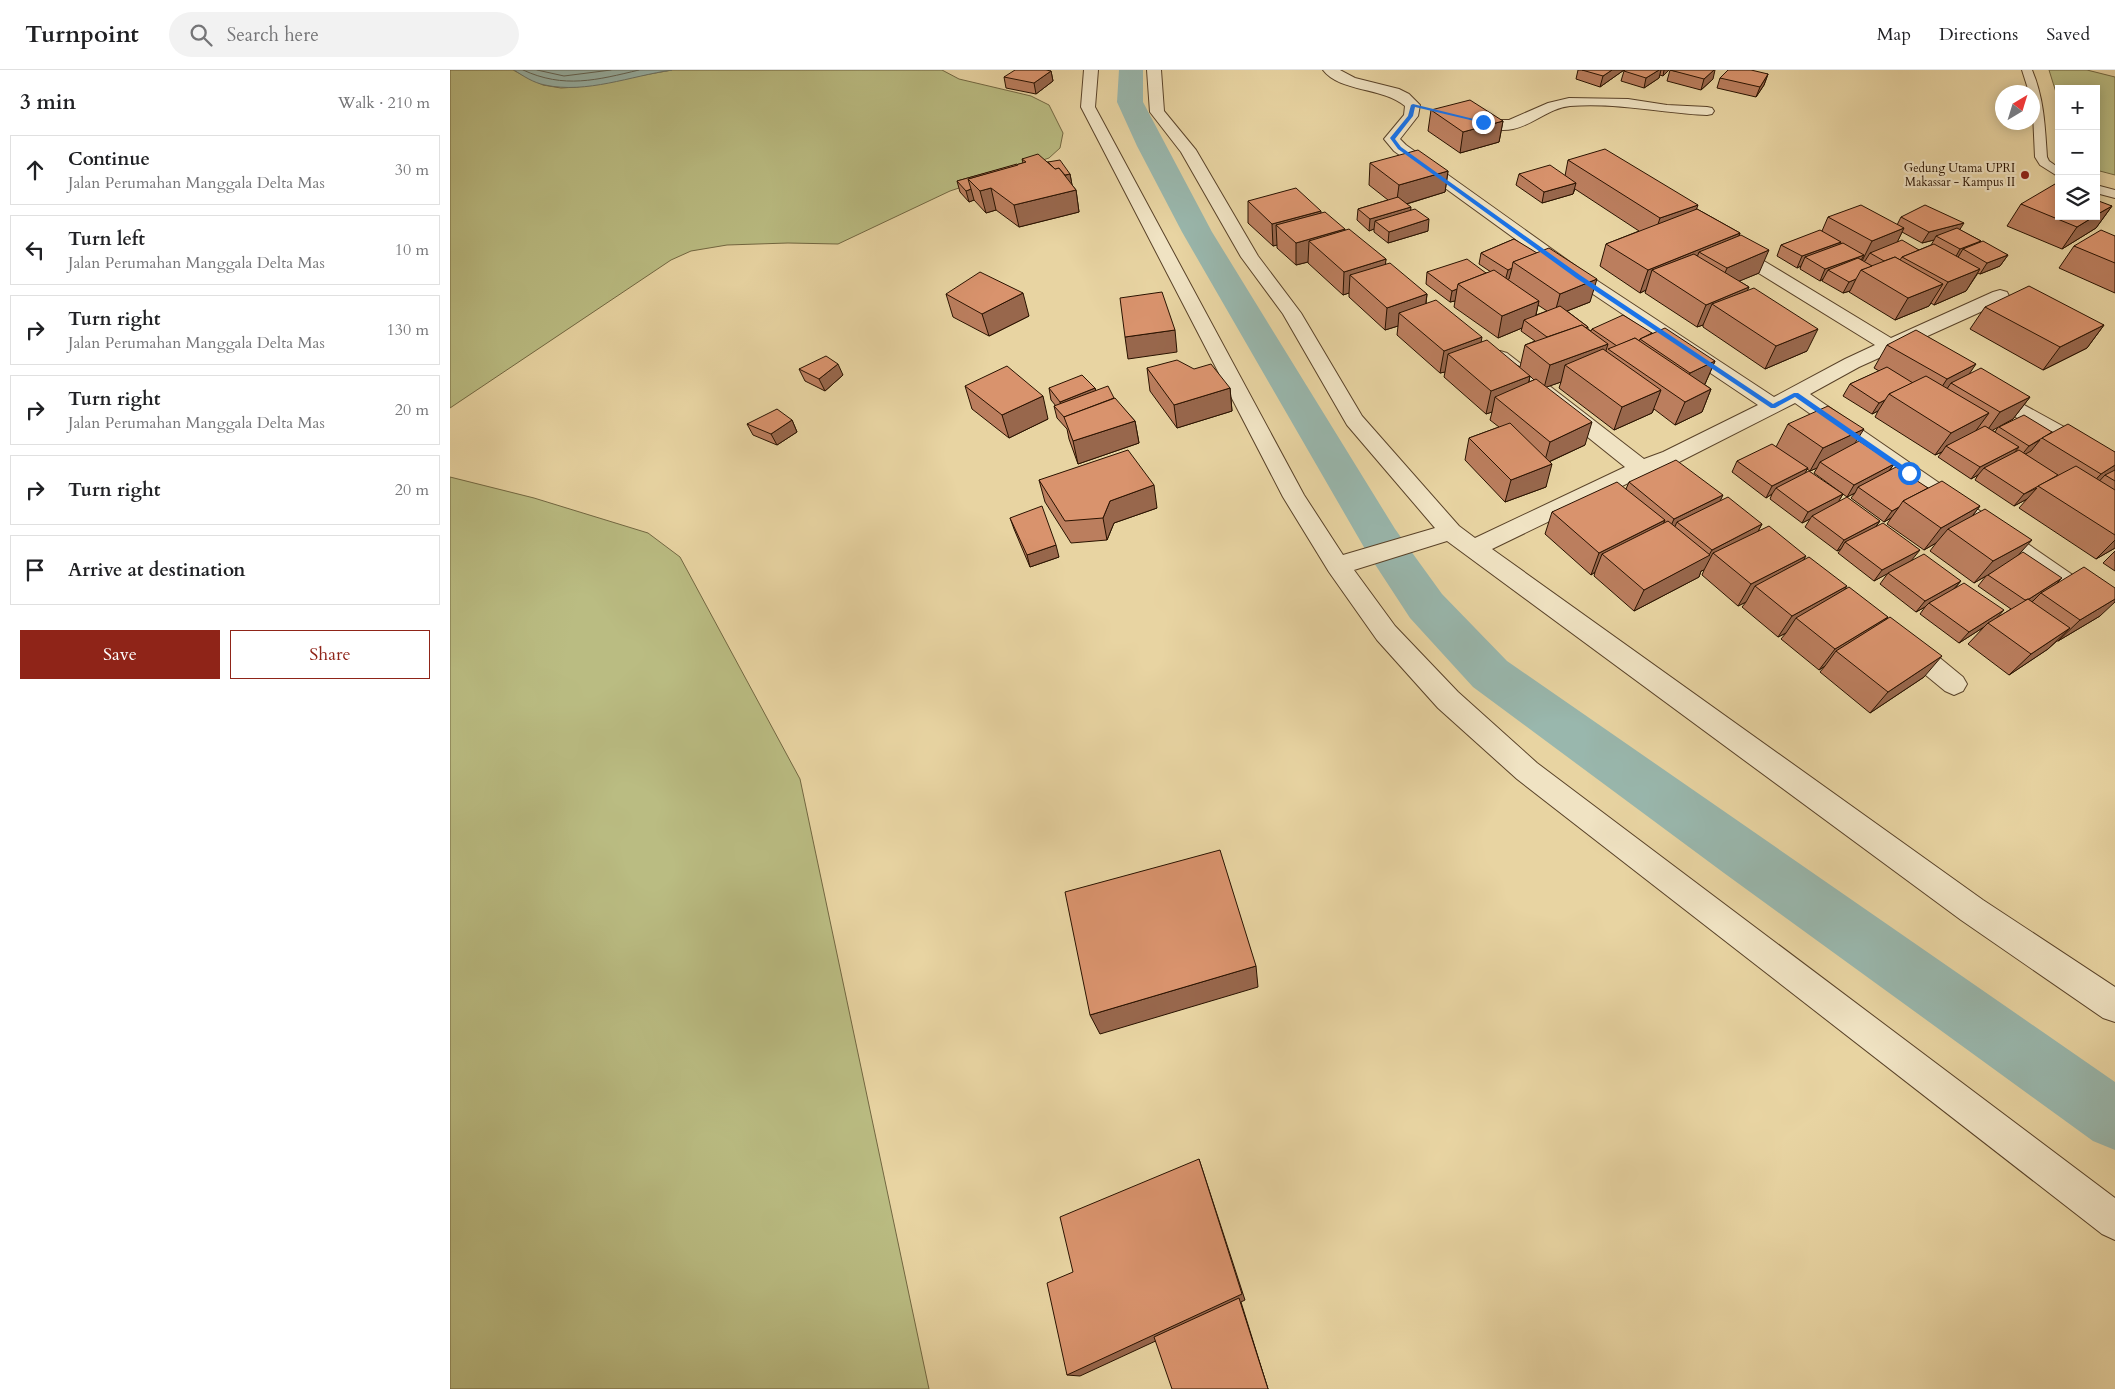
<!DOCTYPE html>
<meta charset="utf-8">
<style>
:root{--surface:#fff;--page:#f2f2f2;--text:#202124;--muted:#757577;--line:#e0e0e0;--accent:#8f2418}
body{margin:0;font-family:Cardo,serif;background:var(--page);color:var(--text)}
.controls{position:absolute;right:15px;top:15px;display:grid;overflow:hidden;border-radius:0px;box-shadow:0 2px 12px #0003}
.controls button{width:45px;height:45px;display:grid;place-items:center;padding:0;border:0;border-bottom:1px solid var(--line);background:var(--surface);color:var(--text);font:25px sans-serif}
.compass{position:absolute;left:1545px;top:15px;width:45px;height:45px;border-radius:50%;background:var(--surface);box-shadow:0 2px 12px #0003;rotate:38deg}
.stop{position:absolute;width:15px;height:15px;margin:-11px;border:4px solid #1a73e8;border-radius:50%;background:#fff}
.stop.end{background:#1a73e8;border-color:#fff;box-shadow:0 1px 5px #0008}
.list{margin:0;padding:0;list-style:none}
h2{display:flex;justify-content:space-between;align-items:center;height:65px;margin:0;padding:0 20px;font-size:21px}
h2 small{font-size:16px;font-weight:400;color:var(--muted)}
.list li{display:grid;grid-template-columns:32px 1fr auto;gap:15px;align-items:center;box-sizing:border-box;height:70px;margin:0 10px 10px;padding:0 10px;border:1px solid var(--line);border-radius:0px}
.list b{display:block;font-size:19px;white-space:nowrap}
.list p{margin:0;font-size:16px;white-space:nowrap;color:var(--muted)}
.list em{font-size:16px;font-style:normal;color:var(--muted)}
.actions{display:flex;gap:10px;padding:15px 20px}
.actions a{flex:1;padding:11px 0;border:1px solid var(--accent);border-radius:0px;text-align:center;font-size:18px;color:var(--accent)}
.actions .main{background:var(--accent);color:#fff}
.icon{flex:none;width:28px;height:28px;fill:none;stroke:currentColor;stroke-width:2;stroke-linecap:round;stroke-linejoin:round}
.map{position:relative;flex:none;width:1665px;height:1319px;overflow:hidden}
header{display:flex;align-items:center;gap:30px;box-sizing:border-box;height:70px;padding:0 25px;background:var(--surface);border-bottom:1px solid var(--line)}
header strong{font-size:24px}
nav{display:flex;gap:28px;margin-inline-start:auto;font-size:18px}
.search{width:350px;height:45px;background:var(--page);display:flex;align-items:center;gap:12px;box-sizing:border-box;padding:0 18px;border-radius:28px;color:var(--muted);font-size:19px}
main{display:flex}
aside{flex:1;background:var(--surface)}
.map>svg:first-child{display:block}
</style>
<header>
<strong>Turnpoint</strong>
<div class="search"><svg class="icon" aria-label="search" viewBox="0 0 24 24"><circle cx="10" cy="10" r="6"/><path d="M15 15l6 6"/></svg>Search here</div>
<nav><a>Map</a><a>Directions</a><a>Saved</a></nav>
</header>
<main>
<aside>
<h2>3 min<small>Walk · 210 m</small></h2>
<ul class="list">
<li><svg class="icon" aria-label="ahead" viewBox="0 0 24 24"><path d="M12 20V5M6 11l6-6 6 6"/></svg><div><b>Continue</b><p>Jalan Perumahan Manggala Delta Mas</p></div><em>30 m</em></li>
<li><svg class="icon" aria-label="left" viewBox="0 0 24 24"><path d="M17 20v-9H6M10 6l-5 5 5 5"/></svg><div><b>Turn left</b><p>Jalan Perumahan Manggala Delta Mas</p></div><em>10 m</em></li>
<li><svg class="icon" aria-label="right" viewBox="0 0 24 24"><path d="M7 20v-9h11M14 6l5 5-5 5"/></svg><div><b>Turn right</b><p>Jalan Perumahan Manggala Delta Mas</p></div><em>130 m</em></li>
<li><svg class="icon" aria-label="right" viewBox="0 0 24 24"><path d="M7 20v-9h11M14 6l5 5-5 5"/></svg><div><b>Turn right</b><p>Jalan Perumahan Manggala Delta Mas</p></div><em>20 m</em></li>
<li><svg class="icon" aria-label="right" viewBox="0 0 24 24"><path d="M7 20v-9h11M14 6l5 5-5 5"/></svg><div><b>Turn right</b></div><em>20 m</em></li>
<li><svg class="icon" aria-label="arrive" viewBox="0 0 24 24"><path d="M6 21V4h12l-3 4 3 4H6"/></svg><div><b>Arrive at destination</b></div></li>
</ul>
<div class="actions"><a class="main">Save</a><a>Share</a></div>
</aside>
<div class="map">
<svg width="1665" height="1319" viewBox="0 0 1665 1319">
<rect width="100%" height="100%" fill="#e8d4a2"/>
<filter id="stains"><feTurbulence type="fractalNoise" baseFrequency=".004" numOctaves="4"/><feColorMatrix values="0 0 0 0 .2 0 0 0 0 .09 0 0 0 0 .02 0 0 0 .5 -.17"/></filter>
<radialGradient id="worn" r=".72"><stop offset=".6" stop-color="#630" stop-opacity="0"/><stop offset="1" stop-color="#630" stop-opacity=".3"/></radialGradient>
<g fill="#babc82" stroke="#726741">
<path d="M0 0H63L93 15 111 18 127 17 222 0H492L509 9 581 26 599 35 613 63 610 78 599 88 500 121 388 174 338 173 277 175 241 181 221 190 0 338Z"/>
<path d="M1599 0H1637L1665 7V105L1646 100V19H1609V32Z"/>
<path d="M0 407 84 428 198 463 230 487 350 709 479 1319H0Z"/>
</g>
<path fill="#99b7ad" stroke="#6c7568" d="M64 0H222C181 6 136 24 95 15 84 13 73 6 64 0Z"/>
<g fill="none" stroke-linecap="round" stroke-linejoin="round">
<g stroke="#616456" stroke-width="1">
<path d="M73 0C114 19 147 10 189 0"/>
<path d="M87 0 114 6 161 0"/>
</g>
<path fill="#99b7ad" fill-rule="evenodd" d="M669 0H693V32L762 162 945 459 992 524 1057 591 1665 1012V1080L1643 1071 1274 803 1023 617 960 548 915 479 732 162 687 76 667 32Z"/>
<g stroke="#594228" stroke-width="2">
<g id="lane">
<path d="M1572 0H1582C1594 28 1595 57 1597 87L1599 91 1609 98V107L1590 95 1585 87 1582 22H1579Z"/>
<path d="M1646 115 1665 120V128L1646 123Z"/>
</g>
</g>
<g stroke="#594228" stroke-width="2">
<g id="street">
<path d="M634 0H648L645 37 854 425 893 485 985 458 897 355 833 244 791 187 731 82 700 42 697 0H711L714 41 746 80 808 186 851 243 912 346 1009 456 1025 468 1175 397 1043 291 1040 287 1043 283 1050 281 1057 283 1194 389 1213 382 1308 335 1122 210 944 81 934 69 954 45 955 36C933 17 889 22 873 0H890L905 8 949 19 959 24 970 35 968 46 950 69 956 75 1134 202 1324 327 1395 289 1425 275 1302 199 1299 195 1302 191 1308 190 1314 191 1441 268 1543 222 1550 220 1557 222 1559 226 1557 230 1409 297 1360 324 1646 521 1649 527 1646 533 1637 536 1628 533 1345 333 1229 392 1199 403 1042 479 1533 830 1665 917V952L1653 948 1511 850 997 471 904 500 945 556 1008 622 1087 693 1665 1128V1170L1652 1164 1067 709 988 638 927 570 879 502 833 427 631 37Z"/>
<path d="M1119 28 1178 29 1217 35 1257 37 1262 38 1264 41 1262 44 1257 45C1212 43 1165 32 1120 36 1099 38 1083 55 1063 59 1047 63 1027 55 1011 51L1009 48 1011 45 1016 44 1047 50H1059L1098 33Z"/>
<path d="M1538 317 1545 319 1665 385V402L1657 400 1531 327 1528 323 1531 319Z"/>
<path d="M1453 562 1462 565 1513 607 1517 614 1513 621 1504 625 1495 621 1444 579 1440 572 1444 565Z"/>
</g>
</g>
<use href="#lane" fill="#f0e3c3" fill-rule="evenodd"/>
<use href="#street" fill="#f0e3c3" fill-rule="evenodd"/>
</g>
<g fill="#bb7e5e" stroke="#291200" fill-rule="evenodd">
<path d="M1128 0H1174L1150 17 1126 9Z"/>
<path d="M1175 0H1219L1213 6 1210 5 1209 8 1194 18 1171 11 1174 1Z"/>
<path d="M1220 0 1263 9 1251 20 1217 11Z"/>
<path d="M601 1 603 11 586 24 556 18 554 7Z"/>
<path d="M1318 4 1314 15 1306 27 1267 18 1270 8Z"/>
<path d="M981 40 1053 51 1049 72 1010 83 978 61Z"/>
<path d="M572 89 598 92 620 104 622 115 626 120 629 142 569 157 546 140 536 143 524 130 519 132 510 122 507 111 573 93Z"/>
<path d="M1118 90 1247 139 1290 163 1289 166 1309 203 1289 211 1299 217 1297 220 1357 281 1315 299 1253 257V255L1247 257 1195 223 1196 220 1190 223 1150 196 1156 174 1189 161 1125 119 1123 124 1092 133 1066 115 1069 104 1115 106Z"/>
<path d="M920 93 998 101 995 122 957 134 961 140 978 161 938 173 924 162V159L919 161 907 150 908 139 938 130 919 115Z"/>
<path d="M798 131 871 143 936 189 935 194 977 224 976 234 1031 272 1070 297 1075 275 1085 271 1071 261 1072 258 1048 268 1004 237 1005 231 1000 232 976 214 977 202 1036 203 1041 202 1029 194 1031 183 1064 169 1140 232 1117 241 1138 257V259L1141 261 1142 259 1202 263 1265 291 1255 314H1254L1261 319 1252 342 1225 355 1204 339 1202 343 1164 360 1109 318 1111 312 1096 317 1135 375 1099 392 1096 417 1055 432 1015 390 1019 368 1049 357 1040 350 1042 342 1036 344 994 307 995 302 990 303 947 265 948 256 935 260 899 227V223L893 225 858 193V192L846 195 827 178V175L823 176 798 153ZM1088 235 1097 241 1086 245ZM1080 306 1084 310 1079 312Z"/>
<path d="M1571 134 1662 136 1646 158 1612 179 1557 156Z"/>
<path d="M1378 147 1447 155 1451 147 1510 160 1531 171 1530 172 1558 185 1550 196 1530 204 1528 203 1516 221 1484 235 1481 233 1479 236 1445 250 1399 222 1400 221 1393 223 1372 211 1373 209 1370 211 1350 199 1351 196 1347 198 1327 186 1331 175 1372 161ZM1452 162 1472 173 1484 170 1481 175 1469 180 1447 172Z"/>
<path d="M1665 166V223L1609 198 1624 176Z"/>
<path d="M496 224 579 246 539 266 503 247Z"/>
<path d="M1535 237 1654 255 1637 278 1593 300 1520 259Z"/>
<path d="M1437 275 1519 304 1580 327 1563 349 1554 354 1602 362 1665 382V478L1646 489 1569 438 1577 429 1564 436 1525 410 1528 405 1521 409 1488 387 1492 382 1485 385 1425 347 1428 341 1422 344 1393 326 1400 314 1429 301 1424 298ZM1548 357 1545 362 1542 360Z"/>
<path d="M697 298 780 318 782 341 727 358 700 321Z"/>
<path d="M349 299 393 305 375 321 355 311Z"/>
<path d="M515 316 598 349 559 368 522 339Z"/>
<path d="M599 318H645L646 321 664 328 685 351 689 373 628 394 619 369 617 359 607 348 604 336H606L601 330Z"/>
<path d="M342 350 347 362 327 375 303 365 297 354Z"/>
<path d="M1338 354 1404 374 1444 394 1440 400 1478 418 1530 436 1523 445 1568 486 1607 513 1650 546 1608 571H1607L1598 579 1559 605 1518 574 1534 557 1509 573 1470 544 1475 537 1466 542 1430 514 1438 503 1424 511 1388 483 1391 479 1387 481 1355 457 1360 449 1352 453 1320 429 1322 424 1316 428 1282 402 1287 391 1326 377ZM1367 398 1364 403 1397 427 1405 423 1401 428 1434 452 1441 448 1437 454 1474 480 1486 473 1480 481 1524 513 1536 506 1528 516 1561 539 1547 548 1505 518 1511 511 1462 490 1426 456 1430 451 1388 432 1393 424 1355 403 1357 399 1360 401Z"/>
<path d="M589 410 707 438 664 453 657 470 621 473 595 432Z"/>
<path d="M1179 412 1270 430 1312 454 1308 461 1353 490 1394 520 1438 547 1435 551 1474 607 1420 643 1370 602 1375 596 1369 600 1331 569 1336 563 1328 567 1292 537 1296 532 1288 536 1252 505 1254 500 1251 501 1249 507 1184 541 1144 506 1145 502 1141 505 1095 464 1102 442 1176 419Z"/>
<path d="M560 448 609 487 580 497 564 459Z"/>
<path d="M1665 481V501L1653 493Z"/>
</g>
<g fill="#98674c" stroke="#291200">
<path d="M1162 0H1174L1150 17 1153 6Z"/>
<path d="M1209 0H1211L1209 8 1194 18 1196 8Z"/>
<path d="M1214 0H1219L1213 6Z"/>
<path d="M1264 0H1265L1263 9 1251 20 1254 9Z"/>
<path d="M601 1 603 11 586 24 584 13Z"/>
<path d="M1318 4 1314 15 1306 27 1310 17Z"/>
<path d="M1053 51 1049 72 1010 83 1013 62Z"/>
<path d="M998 101 995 122 946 137 949 115Z"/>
<path d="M620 104 622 115 605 108Z"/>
<path d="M1126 113 1123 124 1092 133 1094 122Z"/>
<path d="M541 118 546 140 536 143 530 121Z"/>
<path d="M521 119 524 130 519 132 516 121Z"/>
<path d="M626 120 629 142 569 157 564 135Z"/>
<path d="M1248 135 1240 157 1203 170 1210 148Z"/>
<path d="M1662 136 1646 158 1612 179 1627 157 1645 146H1646V145Z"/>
<path d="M961 137 960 148 925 151 924 159 919 161 920 149Z"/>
<path d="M871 141V163L826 155 827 175 823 176 822 154Z"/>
<path d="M979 149 978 161 938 173 939 162Z"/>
<path d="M1514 153 1507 164 1486 166 1484 170 1472 173 1479 162Z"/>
<path d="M1454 158 1443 181 1420 183 1415 191 1411 193 1422 171Z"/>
<path d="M895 159 894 181 859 171 858 192 846 195V173Z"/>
<path d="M1290 163 1281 185 1249 182 1242 201 1202 200 1196 220 1190 223 1198 200Z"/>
<path d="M1531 171 1524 182 1513 179 1507 189 1504 190 1510 179Z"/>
<path d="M1391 172 1385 183 1355 187 1351 196 1347 198 1352 186Z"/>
<path d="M1319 180 1309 203 1268 220 1277 198Z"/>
<path d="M1414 185 1408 196 1378 200 1373 209 1370 211 1375 199Z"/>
<path d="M1558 185 1550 196 1530 204 1537 193Z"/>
<path d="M936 189 934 212 900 205 899 223 893 225 894 202Z"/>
<path d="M1062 198 1059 209 1055 211 1058 200Z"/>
<path d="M1530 199 1516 221 1484 235 1498 212Z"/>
<path d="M1147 209 1140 232 1104 246 1110 224Z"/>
<path d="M1406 209 1400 221 1393 223 1399 212Z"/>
<path d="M1493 214 1479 236 1445 250 1458 228Z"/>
<path d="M1299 217 1289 240 1262 234 1253 255 1247 257 1256 235Z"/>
<path d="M1007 219 1005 231 1000 232 1002 221Z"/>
<path d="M573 223 579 246 539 266 532 244Z"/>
<path d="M977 224 974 247 949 243 948 256 935 260 937 238Z"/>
<path d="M1089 231 1084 253 1074 250 1072 258 1048 268 1052 246Z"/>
<path d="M1654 255 1637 278 1593 300 1610 277Z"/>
<path d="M1368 259 1357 281 1315 299 1326 276Z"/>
<path d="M725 260 727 282 678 289 675 267Z"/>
<path d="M1032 267 1028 290 998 284 995 302 990 303 994 281Z"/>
<path d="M1158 274 1151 297 1115 295 1111 312 1094 318 1100 295Z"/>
<path d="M1265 291 1255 314 1231 325 1240 303Z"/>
<path d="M388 294 393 305 375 321 369 309Z"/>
<path d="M1526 294 1511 316 1501 313 1492 326 1482 332 1497 309Z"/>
<path d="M1080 306 1075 329 1045 327 1042 342 1036 344 1041 321Z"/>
<path d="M645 318 648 329 612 344 610 332Z"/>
<path d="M780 318 782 341 727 358 724 335Z"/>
<path d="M1261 319 1252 342 1225 355 1235 332Z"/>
<path d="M1211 320 1202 343 1164 360 1172 337Z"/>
<path d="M593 326 598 349 559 368 552 345Z"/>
<path d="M1580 327 1563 349 1534 365 1550 342Z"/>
<path d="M1435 330 1428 341 1422 344 1429 333Z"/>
<path d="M1539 343 1522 366 1496 376 1492 382 1485 385 1501 363Z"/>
<path d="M342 350 347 362 327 375 321 364Z"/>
<path d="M685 351 689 373 628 394 623 371Z"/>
<path d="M1142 352 1135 375 1094 394 1100 372Z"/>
<path d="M1414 359 1400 381 1370 392 1367 398 1360 401 1373 378Z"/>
<path d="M1590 370 1581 381 1570 387 1579 376Z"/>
<path d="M1569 377 1560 388 1534 398 1528 405 1521 409 1530 397Z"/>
<path d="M1102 394 1096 417 1055 432 1061 410Z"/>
<path d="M1444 394 1436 405 1408 417 1405 423 1397 427 1404 415Z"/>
<path d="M1665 395V402L1655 405 1642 419 1630 426 1651 404Z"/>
<path d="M1358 398 1351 410 1326 418 1322 424 1316 428 1322 416Z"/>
<path d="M704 415 707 438 664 453 657 470 653 448 660 431Z"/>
<path d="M1587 418 1577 429 1564 436 1574 424Z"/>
<path d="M1393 424 1386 436 1362 446 1360 449 1352 453 1358 442Z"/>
<path d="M1273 425 1262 448 1227 452 1219 469 1214 471 1224 449Z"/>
<path d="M1530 436 1513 458 1498 459 1486 473 1474 480 1491 458Z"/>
<path d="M1449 437 1441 448 1434 452 1442 441Z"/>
<path d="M1215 450 1205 473 1152 484 1145 502 1141 505 1149 483Z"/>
<path d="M1430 451 1422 462 1395 472 1391 479 1387 481 1394 470Z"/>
<path d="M1312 454 1300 476 1263 483 1254 500 1251 501 1249 507 1184 541 1194 520 1259 485 1262 480Z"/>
<path d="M1582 470 1562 492 1538 505 1536 506 1524 513 1543 491Z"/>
<path d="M1665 470V478L1646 489Z"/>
<path d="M606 475 609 487 580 497 577 485Z"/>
<path d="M1470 480 1461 491 1424 511 1432 500Z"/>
<path d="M1356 486 1342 508 1305 516 1296 532 1288 536 1301 514Z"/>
<path d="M1612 508 1601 519 1591 523 1583 531 1566 542 1576 531Z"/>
<path d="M1511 511 1501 522 1479 533 1475 537 1466 542 1475 531Z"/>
<path d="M1397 516 1382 538 1346 548 1336 563 1328 567 1342 546Z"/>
<path d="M1665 529V532L1650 546 1608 571 1630 550Z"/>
<path d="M1554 540 1544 551 1538 553 1534 557 1509 573 1519 562Z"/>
<path d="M1438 547 1421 568 1386 581 1375 596 1369 600 1385 579Z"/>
<path d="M1620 558 1598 579 1559 605 1581 584Z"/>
<path d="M1492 586 1474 607 1420 643 1438 622Z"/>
<path d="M806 896 808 917 650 964 640 945Z"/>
<path d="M749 1089 795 1230 791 1232 818 1319 790 1232 630 1306 617 1305Z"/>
</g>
<g fill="#d9936d" stroke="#291200">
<path d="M565 0H596L601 1 584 13 554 7Z"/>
<path d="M1132 0H1162L1153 6Z"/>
<path d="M1175 0H1209L1196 8 1174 1Z"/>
<path d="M1220 0H1264L1254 9Z"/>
<path d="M1278 0H1301L1318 4 1310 17 1270 8Z"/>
<path d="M1020 30 1053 51 1013 62 981 40Z"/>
<path d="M1155 79 1248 135 1210 148 1118 90Z"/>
<path d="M968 80 998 101 949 115 920 93Z"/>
<path d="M588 84 605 99 609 98 626 120 564 135 541 118 530 121 518 109 576 92 572 89Z"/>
<path d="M610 90 620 104 615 105 609 98 605 99 598 92Z"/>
<path d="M567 94 568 95 518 109 521 119 516 121 507 111Z"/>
<path d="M1100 95 1126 113 1094 122 1069 104Z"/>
<path d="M1605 114 1609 115V146H1645L1627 157 1571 134Z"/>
<path d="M846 118 871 141 822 154 798 131Z"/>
<path d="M948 127 961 137 920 149 908 139Z"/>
<path d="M1646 130 1662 136 1646 145Z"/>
<path d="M1411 135 1454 158 1422 171 1378 147Z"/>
<path d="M1475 135 1514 153 1479 162 1451 147Z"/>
<path d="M965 139 979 149 939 162 925 151Z"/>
<path d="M1247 139 1290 163 1198 200 1156 174Z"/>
<path d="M875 142 895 159 846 173 826 155Z"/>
<path d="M1507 158 1531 171 1510 179 1486 166Z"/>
<path d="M899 159 936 189 894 202 859 171Z"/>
<path d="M1370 160 1391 172 1352 186 1331 175Z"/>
<path d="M1651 160 1665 166V193L1624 176Z"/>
<path d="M1291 165 1319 180 1277 198 1249 182Z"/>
<path d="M1064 169 1087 183 1063 192 1062 198 1058 200 1031 183Z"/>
<path d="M1452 170 1469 180 1452 187 1450 190 1445 187 1434 191 1420 183Z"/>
<path d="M1533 171 1558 185 1537 193 1513 179Z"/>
<path d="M1393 173 1414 185 1375 199 1355 187Z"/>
<path d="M1484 174 1530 199 1498 212 1452 187Z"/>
<path d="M1099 178 1147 209 1110 224 1063 192Z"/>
<path d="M1244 184 1299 217 1256 235 1202 200Z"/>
<path d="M1445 187 1493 214 1458 228 1411 200Z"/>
<path d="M1408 188 1422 196 1411 200 1406 209 1399 212 1378 200Z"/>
<path d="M1017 189 1036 203 1008 214 1007 219 1002 221 977 202Z"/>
<path d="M940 193 977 224 937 238 900 205Z"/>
<path d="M1044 200 1089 231 1052 246 1008 214Z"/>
<path d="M530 202 573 223 532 244 496 224Z"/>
<path d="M1579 216 1654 255 1610 277 1535 237Z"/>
<path d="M1304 218 1368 259 1326 276 1262 234Z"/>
<path d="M712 222 725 260 675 267 670 228Z"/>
<path d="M986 230 1032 267 994 281 949 243Z"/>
<path d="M1110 236 1138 257 1136 258 1132 255 1097 267 1074 250Z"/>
<path d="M1173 245 1202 263 1190 269 1189 271 1185 268 1167 276 1142 259Z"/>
<path d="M1132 255 1158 274 1100 295 1075 275Z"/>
<path d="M1215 258 1265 291 1240 303 1190 269Z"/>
<path d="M1466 260 1526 294 1497 309 1437 275Z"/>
<path d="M1185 268 1261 319 1235 332 1158 279Z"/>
<path d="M1037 270 1080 306 1041 321 998 284Z"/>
<path d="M1153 279 1211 320 1172 337 1115 295Z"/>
<path d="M376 286 388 294 369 309 349 299Z"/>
<path d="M727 290 744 299 761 294 780 318 724 335 697 298Z"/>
<path d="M557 296 593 326 552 345 515 316Z"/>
<path d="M1437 297 1463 313 1439 324 1435 330 1429 333 1400 314Z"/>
<path d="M1531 298 1580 327 1550 342 1501 313Z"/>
<path d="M632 305 645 318 610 332 599 318Z"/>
<path d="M1476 306 1539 343 1501 363 1439 324Z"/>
<path d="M1086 309 1142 352 1100 372 1045 327Z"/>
<path d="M658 316 664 328 614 347 615 348 604 336Z"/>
<path d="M665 328 685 351 623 371 614 347Z"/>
<path d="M1378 336 1414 359 1373 378 1338 354Z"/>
<path d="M327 339 342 350 321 364 297 354Z"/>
<path d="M1574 345 1602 362 1579 376 1549 357Z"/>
<path d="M1060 353 1102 394 1061 410 1019 368Z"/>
<path d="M1618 354 1665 382V395L1651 404 1592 368Z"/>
<path d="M1535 356 1569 377 1530 397 1496 376Z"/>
<path d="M1409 371 1444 394 1404 415 1370 392Z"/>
<path d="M1322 374 1358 398 1322 416 1287 391Z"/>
<path d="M678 380 704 415 660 431 653 448 615 451 589 410Z"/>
<path d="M1569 380 1608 405 1574 424 1534 398Z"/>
<path d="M1226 390 1273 425 1224 449 1179 412Z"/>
<path d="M1626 396 1665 420V465L1588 416Z"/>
<path d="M1446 397 1478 418 1453 431 1449 437 1442 441 1408 417Z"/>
<path d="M1665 400V411L1655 405Z"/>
<path d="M1359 401 1393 424 1358 442 1326 418Z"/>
<path d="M1492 411 1530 436 1491 458 1453 431Z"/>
<path d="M1167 412 1215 450 1149 483 1102 442Z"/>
<path d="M1278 427 1312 454 1262 480 1227 452Z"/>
<path d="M1397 427 1430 451 1394 470 1362 446Z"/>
<path d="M592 436 606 475 577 485 560 448Z"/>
<path d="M1535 439 1582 470 1543 491 1498 459Z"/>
<path d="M1218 451 1260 485 1194 520 1152 484Z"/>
<path d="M1433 453 1470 480 1432 500 1395 472Z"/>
<path d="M1319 456 1356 486 1301 514 1263 483Z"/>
<path d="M1573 482 1612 508 1579 529H1578L1575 530 1538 505Z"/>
<path d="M1474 484 1511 511 1475 531 1438 503Z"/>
<path d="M1359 487 1397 516 1342 546 1305 516Z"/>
<path d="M1634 497 1665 518V529L1630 550 1591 523Z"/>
<path d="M1514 513 1554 540 1519 562 1479 533Z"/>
<path d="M1399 517 1438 547 1385 579 1346 548Z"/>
<path d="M1578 529 1620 558 1581 584 1538 553Z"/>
<path d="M1440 547 1492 586 1438 622 1386 581Z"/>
<path d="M770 780 806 896 640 945 615 822Z"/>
<path d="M749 1089 792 1224 617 1305 597 1213 623 1202 610 1147Z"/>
<path d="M789 1228 818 1319H722L704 1267Z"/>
</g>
<path fill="#1a73e8" d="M963 34 1036 52 1033 53 965 37 963 46 945 69 951 77 1130 205 1323 334 1344 323H1348L1461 401V405H1457L1345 327 1325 338H1321L1126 208 948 79 940 68 958 46 961 35Z"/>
<circle fill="#8f2418" stroke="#f0e3c3" stroke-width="2" cx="1575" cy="105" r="5"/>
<g text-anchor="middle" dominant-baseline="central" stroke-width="4.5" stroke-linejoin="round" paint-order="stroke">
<g font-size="12" fill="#291200" stroke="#f0e3c3" text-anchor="end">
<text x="1565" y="98">Gedung Utama UPRI<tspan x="1565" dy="14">Makassar - Kampus II</tspan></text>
</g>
</g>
<rect width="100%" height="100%" filter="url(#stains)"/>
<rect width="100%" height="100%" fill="url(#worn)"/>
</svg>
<div class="controls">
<button>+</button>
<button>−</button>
<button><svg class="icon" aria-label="layers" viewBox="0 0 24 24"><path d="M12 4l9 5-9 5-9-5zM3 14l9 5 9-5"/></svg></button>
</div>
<svg class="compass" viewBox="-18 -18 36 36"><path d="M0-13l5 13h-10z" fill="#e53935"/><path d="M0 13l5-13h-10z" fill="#757577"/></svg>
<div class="stop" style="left:1459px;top:403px"></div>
<div class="stop end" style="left:1033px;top:52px"></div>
</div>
</main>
